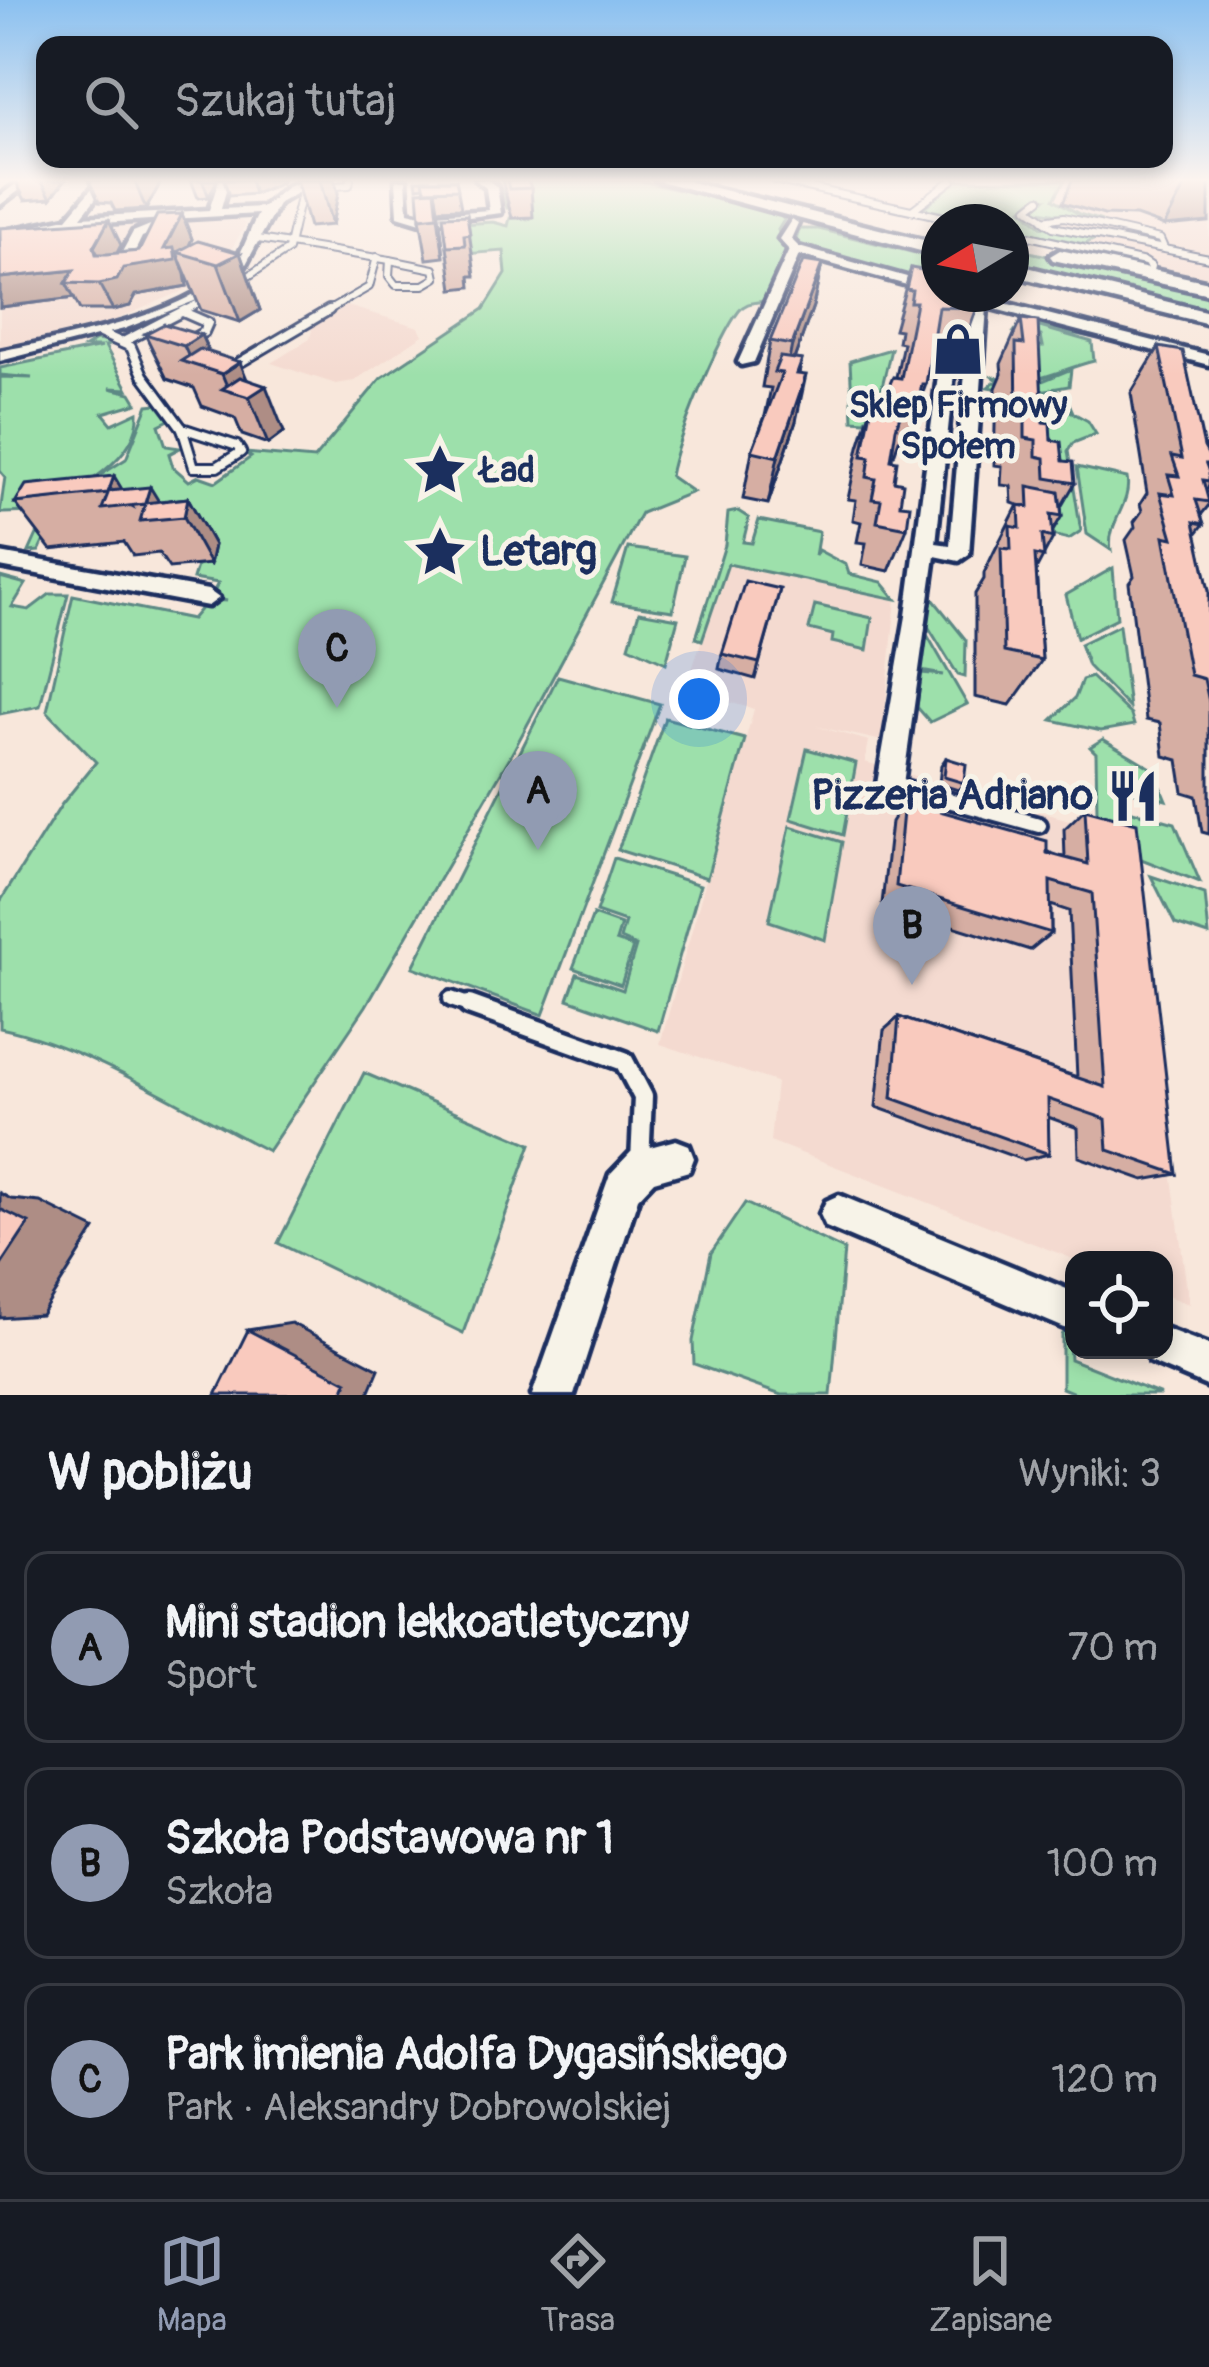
<!DOCTYPE html>
<html lang="pl">
<meta charset="utf-8">
<style>
:root{--surface:#171b24;--page:#20242c;--text:#f1f3f6;--muted:#9ea1a6;--line:#363941;--accent:#919bb2}
body{margin:0;font-family:Pangolin,sans-serif;background:var(--page);color:var(--text)}
.controls{position:absolute;right:36px;bottom:36px;display:grid;overflow:hidden;border-radius:24px;box-shadow:0 6px 18px #0003}
.controls button{width:108px;height:108px;display:grid;place-items:center;padding:0;border:0;border-bottom:3px solid var(--line);background:var(--surface);color:var(--text);font:60px sans-serif}
.compass{position:absolute;left:921px;top:204px;width:108px;height:108px;border-radius:50%;background:var(--surface);box-shadow:0 6px 18px #0003;rotate:260deg}
.you{position:absolute;left:699px;top:699px;width:42px;height:42px;margin:-30px;border:9px solid #fff;border-radius:50%;background:#1a73e8;box-shadow:0 0 0 18px #1a73e833}
.badge{display:grid;place-items:center;width:78px;height:78px;border-radius:50%;background:var(--accent);color:#111;font-size:39px;font-weight:700}
.pin{position:absolute;translate:-50% -99px;filter:drop-shadow(0 3px 6px #0008)}
.pin::after{content:'';position:absolute;top:63px;width:42px;height:36px;background:inherit;clip-path:polygon(0 0,100% 0,50% 100%)}
.list{margin:0;padding:0;list-style:none}
h2{display:flex;justify-content:space-between;align-items:center;height:156px;margin:0;padding:0 48px;font-size:51px}
h2 small{font-size:39px;font-weight:400;color:var(--muted)}
.list li{display:grid;grid-template-columns:78px 1fr auto;gap:36px;align-items:center;box-sizing:border-box;height:192px;margin:0 24px 24px;padding:0 24px;border:3px solid var(--line);border-radius:24px}
.list b{display:block;font-size:45px;white-space:nowrap}
.list p{margin:0;font-size:39px;white-space:nowrap;color:var(--muted)}
.list em{font-size:39px;font-style:normal;color:var(--muted)}
.icon{flex:none;width:66px;height:66px;fill:none;stroke:currentColor;stroke-width:2;stroke-linecap:round;stroke-linejoin:round}
.map{position:relative;flex:none;width:1209px;height:1395px;overflow:hidden}
.search{position:absolute;background:var(--surface);box-shadow:0 6px 18px #0003;left:36px;right:36px;top:36px;height:132px;display:flex;align-items:center;gap:30px;box-sizing:border-box;padding:0 42px;border-radius:24px;color:var(--muted);font-size:45px}
.sheet{height:804px;background:var(--surface)}
nav{display:flex;justify-content:space-around;align-items:center;box-sizing:border-box;height:168px;border-top:3px solid var(--line);background:var(--surface);font-size:33px;color:var(--muted)}
nav a{display:grid;justify-items:center;gap:6px}
nav .on{color:var(--accent)}
.map>svg:first-child{display:block}
</style>
<div class="map">
<svg width="1209" height="1395" viewBox="0 0 1209 1395">
<rect width="100%" height="100%" fill="#f8e7db"/>
<filter id="ink" filterUnits="userSpaceOnUse"><feTurbulence type="fractalNoise" baseFrequency=".00833" numOctaves="2"/><feDisplacementMap in="SourceGraphic" scale="24" xChannelSelector="R" yChannelSelector="G"/><feConvolveMatrix kernelMatrix="1 2 1 2 8 2 1 2 1" color-interpolation-filters="sRGB"/></filter>
<g filter="url(#ink)">
<g fill="#f4dad0">
<path d="M764 180H1209V279L1011 234V222H956Z"/>
<path d="M231 216 246 224 215 277 90 331 0 349V241L71 226Z"/>
<path d="M347 306 419 327 423 335 354 381 336 384 271 363 310 339 313 325Z"/>
<path d="M727 564 896 599 882 741 815 726 869 741 865 762 1126 836 1189 1304 1164 1295V1260H1076L770 1141 776 1082 660 1044 754 709 685 690Z"/>
</g>
<g fill="#9de0ab" stroke="#5c8884" stroke-width="3">
<path d="M523 180H637L678 190 653 180 779 214 784 220 778 230 786 255 764 301C754 303 746 302 739 311 718 338 676 442 670 476L693 492 641 513 510 757 366 1006 268 1151C189 1111 85 1045 0 1028V902L62 804 96 762 47 711 73 595 192 619 208 600 227 601 211 597 218 583 193 579 197 566 210 563 177 534 46 536 39 551 29 552 38 532 83 486 126 459 148 405 157 404 169 420 159 425 166 446 180 448 169 454 173 467 189 481 199 476 216 482 251 457 245 453 314 459 381 378 484 309 506 274 504 251 450 255 445 225 493 222 508 226 510 218 530 219 531 205 507 208 502 190Z"/>
<path d="M958 180H1065L1054 199 1079 214 1102 221 1033 210 1045 199 1031 200 1022 209 1041 226 1097 238 1085 244 1011 229V222H980L923 208Z"/>
<path d="M799 229H819L939 259V268L925 280 876 267 873 270 809 251 796 241Z"/>
<path d="M1011 248 1209 291V314L1011 266Z"/>
<path d="M1024 319 1095 338 1033 325 1092 342 1094 361C1060 369 1032 388 998 380L994 377 1023 381 1037 346H1043L1041 336 1014 332Z"/>
<path d="M96 340 117 343 105 346 128 389 110 388 131 393 137 403 103 413 112 424 138 412C141 458 75 493 39 509 27 514 12 512 0 513L5 477 0 471V377L32 378 0 375V368L102 347H85Z"/>
<path d="M891 349 877 407 865 421 853 420 850 361Z"/>
<path d="M1071 369 1069 386 1046 390 1068 401 1072 410 1050 400 1088 421 1096 434 1073 443 1068 451 1081 531 1069 539 1047 534 1026 487 1018 392 988 387 994 382 1044 390 1030 386Z"/>
<path d="M1077 467 1127 478C1132 504 1106 524 1111 550L1087 534Z"/>
<path d="M738 511 749 518 743 542 752 543 759 520 819 532 815 556 818 550 846 565 849 574 882 582 896 599 728 564 702 640 696 638 725 545 728 513Z"/>
<path d="M628 548 685 556 673 611 612 602Z"/>
<path d="M1113 568 1117 618 1077 638 1066 595Z"/>
<path d="M0 577 26 584 12 607 29 610 50 594H68L40 706 0 714Z"/>
<path d="M929 594 966 640 965 677 958 675 921 615Z"/>
<path d="M815 605 872 618 867 650 832 642 833 635 809 629Z"/>
<path d="M639 612 678 619 666 663 629 646Z"/>
<path d="M1119 625 1129 708 1088 666 1080 644Z"/>
<path d="M920 631 926 633 967 704 930 722 917 707 921 673 943 675 921 671 925 643Z"/>
<path d="M558 676 660 704 543 1015 413 967Z"/>
<path d="M1091 677 1131 715 1134 725 1101 731 1052 720 1075 698 1082 680Z"/>
<path d="M665 718 745 739 707 878 618 850Z"/>
<path d="M1103 739 1153 769 1166 800 1121 788 1122 808 1175 823 1200 882 1141 859 1097 811 1096 753 1090 747Z"/>
<path d="M807 749 856 763 843 835 791 819Z"/>
<path d="M790 826 842 842 825 940 769 921Z"/>
<path d="M614 858 700 885 658 1031 568 999 577 974 623 990 636 946 620 939 625 922 596 912Z"/>
<path d="M1151 876 1205 894 1209 935 1175 924Z"/>
<path d="M593 915 621 925 616 941 633 947 621 985 573 968Z"/>
<path d="M364 1073 531 1144 463 1333 278 1243Z"/>
<path d="M745 1203 844 1250 831 1395H781L694 1364 693 1341 711 1253Z"/>
<path d="M1068 1328 1070 1359 1161 1395H1079L1062 1388V1335Z"/>
</g>
<g fill="none" stroke-linecap="round" stroke-linejoin="round">
<g stroke="#1b2f5e" stroke-width="10">
<g id="lane-far3">
<path d="M774 180 966 222"/>
<path d="M323 187 349 185 350 180"/>
<path d="M1040 199 1028 208 1044 219"/>
<path d="M912 210 952 180"/>
<path d="M1011 232 1145 262 1151 266 1149 275"/>
<path d="M252 238 390 260"/>
<path d="M1164 248 1160 239 1064 217 1043 220 1053 227 1209 258"/>
<path d="M390 260 434 269 436 278 424 285H396L389 276Z"/>
<path d="M238 283 288 250 303 184"/>
<path d="M179 313 209 298"/>
<path d="M324 313 369 287 377 257"/>
</g>
</g>
<g stroke="#1b2f5e" stroke-width="14">
<g id="lane-far2">
<path d="M183 312 208 323 204 332 188 341"/>
<path d="M100 333 131 347 143 375 182 428"/>
<path d="M125 341 185 310"/>
<path d="M226 366H234L329 310"/>
<path d="M182 428 237 446 241 452 217 467H194Z"/>
</g>
</g>
<g stroke="#1b2f5e" stroke-width="22">
<g id="lane-far1">
<path d="M890 784 1039 825"/>
<path d="M451 999 477 1008"/>
</g>
</g>
<g stroke="#1b2f5e" stroke-width="27">
<path id="lane" d="M469 1005 624 1061 643 1097 640 1162"/>
</g>
<g stroke="#1b2f5e" stroke-width="9">
<g id="street">
<path d="M21 180H33L0 205V196Z"/>
<path d="M99 180H110L81 217 209 210 219 180H229L221 209 263 207 287 187 306 180H320L279 203 245 266 212 294 124 329 0 361V351C66 337 188 317 233 264 245 249 249 230 258 214L170 219 172 225 142 237 125 272 118 276 111 272 133 232 165 219 71 225 0 240V232L67 218Z"/>
<path d="M396 180H406L408 212 421 215 489 210 486 188 476 180H488L497 187 501 213 421 223 398 216Z"/>
<path d="M792 219 798 223 791 239 799 247 939 286V294L799 255 754 362 741 365 738 362 789 250 779 239Z"/>
<path d="M946 294H969L1209 355V365L987 307 969 554 959 561 935 556 903 784 899 792 890 795 881 792 877 784 906 616 940 361 966 352 970 311 975 304ZM966 361 950 545 936 543 955 364Z"/>
<path d="M0 553 208 590 219 598 208 606 0 567Z"/>
<path d="M676 1140 689 1145 694 1158 689 1171 654 1181 638 1198 574 1395H532L610 1174 631 1152Z"/>
<path d="M839 1195 1074 1292V1332L826 1227 820 1214 826 1201Z"/>
<path d="M1164 1328 1209 1345V1387L1150 1362 1145 1350H1164Z"/>
</g>
</g>
<g stroke="#1b2f5e" stroke-width="9">
<g id="primary">
<path d="M656 180H683L939 244V256Z"/>
<path d="M1060 250 1209 282V294L1053 260 1050 256Z"/>
<path d="M1011 263 1209 312V324L1011 275Z"/>
</g>
</g>
<use href="#lane-far3" stroke="#f7f3e8" stroke-width="6"/>
<use href="#lane-far2" stroke="#f7f3e8" stroke-width="8"/>
<use href="#lane-far1" stroke="#f7f3e8" stroke-width="14"/>
<use href="#lane" stroke="#f7f3e8" stroke-width="18"/>
<use href="#street" fill="#f7f3e8" fill-rule="evenodd"/>
<use href="#primary" fill="#f7f3e8" fill-rule="evenodd"/>
</g>
<g fill="#d6aea3" stroke="#1b2f5e" stroke-width="3">
<path d="M15 180H65L51 198 25 200Z"/>
<path d="M89 180H162L146 209 115 211 111 203 99 202Z"/>
<path d="M191 180H217L209 197 198 198Z"/>
<path d="M224 180H282L281 183 254 194 229 196Z"/>
<path d="M296 180H334L338 193 332 225 309 227Z"/>
<path d="M416 180H456L461 208 438 209 444 257 427 259 420 218 425 190 424 186 417 187Z"/>
<path d="M502 180H528L531 188 533 217 512 218Z"/>
<path d="M1072 180H1209L1164 226 1136 216 1104 215 1063 203Z"/>
<path d="M182 214 192 239 188 246 240 253 260 310 240 322 201 310 181 262 187 286 136 295 130 306 113 310H80L74 298 0 307V228L121 245 117 253 139 251Z"/>
<path d="M467 215 475 276H470L471 287 453 289 447 246Z"/>
<path d="M822 264 813 306 794 359 802 360 799 374 796 421 768 504 743 499 752 451 765 416 771 388 762 387 770 341Z"/>
<path d="M911 268 977 308 962 349 932 347 926 384 911 426 904 441 899 440 894 455H892L894 481 907 528 889 571 862 565 866 543 857 542 861 522 853 520 856 500 848 499 859 447 872 405 880 406 896 377 903 343 898 342 900 330 894 329Z"/>
<path d="M1021 319 1043 422 1075 483 1061 507 1062 516 1053 531V538L1036 570 1042 660 1010 705 975 697V594L984 579V573L994 552 1018 505 1012 503 1011 486 1001 485 1002 466 994 465 996 388 1002 374 1001 364Z"/>
<path d="M145 334 201 335 209 352 248 380 284 432 268 444 242 435 235 418 202 406 194 388 167 379Z"/>
<path d="M1159 347 1209 456V486L1206 490 1209 505 1201 515 1204 524 1196 534 1209 591V834L1202 832 1196 796 1183 792 1178 760 1164 756 1160 723 1146 720 1129 583 1134 576 1126 540 1135 527 1134 522 1142 511 1140 504 1147 493 1131 393Z"/>
<path d="M122 490 159 501 188 498 214 545 210 564 169 568 159 553 133 556 124 542 51 550 15 503Z"/>
<path d="M780 589 755 679 719 669 722 654Z"/>
<path d="M946 758 964 783 958 790 939 784 941 765Z"/>
<path d="M904 801 1065 858 1064 829 1085 809 1177 1174 1144 1180 1079 1157 1078 1128 1048 1117 1049 1154 1023 1160 876 1107 884 1030 899 1017 1077 1077 1069 911 1051 905V933L1030 950 882 904 891 822Z"/>
</g>
<g fill="#ae8d85" stroke="#1b2f5e" stroke-width="3">
<path d="M41 180H65L51 198Z"/>
<path d="M134 180H162L146 209Z"/>
<path d="M202 180H217L209 197Z"/>
<path d="M250 180H282L281 183 254 194Z"/>
<path d="M320 180H334L338 193 332 225Z"/>
<path d="M1209 182V222L1164 226 1186 184Z"/>
<path d="M435 190 441 229 444 257 438 216Z"/>
<path d="M182 214 192 239 185 254 177 252 185 274 187 286 136 295 130 306 113 310 99 284 123 268 164 249Z"/>
<path d="M109 220 121 245 107 273 94 247Z"/>
<path d="M240 253 260 310 240 322 218 264Z"/>
<path d="M822 264 813 306 783 390 792 345Z"/>
<path d="M74 270 66 283 74 298 0 307V278Z"/>
<path d="M201 335 218 372 192 364 184 346Z"/>
<path d="M240 362 253 394 266 386 284 432 268 444 249 397 229 391 222 374Z"/>
<path d="M806 375 796 421 768 504 778 457Z"/>
<path d="M114 476 132 506 108 493Z"/>
<path d="M150 487 169 518 145 503Z"/>
<path d="M188 498 214 545 210 564 184 517Z"/>
<path d="M0 1193 11 1199 40 1202 95 1229 41 1315 0 1318Z"/>
<path d="M291 1323 379 1369 368 1395H342L248 1330Z"/>
</g>
<g fill="#f9cabe" stroke="#1b2f5e" stroke-width="3">
<path d="M423 180H456L458 189 425 190Z"/>
<path d="M507 180H528L531 188 509 189Z"/>
<path d="M1173 180H1209V182L1186 184Z"/>
<path d="M435 190 438 216 420 218 418 191Z"/>
<path d="M182 214 164 249 174 248 176 260 123 268 117 280 99 284 66 283 74 270 0 278V228L109 220 94 247 96 254H107L139 251 157 215Z"/>
<path d="M467 215 470 234 464 235 465 245 447 246 443 216Z"/>
<path d="M198 241 240 253 218 264 177 252Z"/>
<path d="M803 261 822 264 792 345 770 341Z"/>
<path d="M911 268 939 273V294H978L977 308 938 307 926 384H922L919 399 911 398 909 413 901 412 896 428 891 460 897 461 894 481 903 483 900 504 910 505 907 528 877 522 881 500 872 499 876 479 867 477 870 457 862 456 872 405 880 406 893 377 901 378 916 302H910L912 290 906 289Z"/>
<path d="M1021 319 1038 321 1043 422 1050 423 1051 440 1061 442 1063 461 1073 462 1075 483 1046 478 1045 458 1036 456V440L1025 438V419L1017 418 1016 343 1024 344Z"/>
<path d="M164 324 201 335 184 346 145 334Z"/>
<path d="M1159 347 1183 351 1204 447 1209 456V464H1206L1209 472V481L1203 480 1209 502 1196 500 1204 524 1194 522 1209 591V702L1204 679 1190 675 1164 536 1173 538 1160 493 1174 495 1168 475 1179 476 1172 456 1182 458Z"/>
<path d="M200 349 240 362 222 374 181 361Z"/>
<path d="M780 357 802 360 797 374 806 375 778 457 752 451 782 373 774 372Z"/>
<path d="M240 377 266 386 249 397 222 389Z"/>
<path d="M114 476 108 493 15 503 26 485Z"/>
<path d="M1028 486 1059 492 1062 516 1051 514 1053 538 1042 535 1044 557 1035 555 1042 660 1004 652 1001 548 1011 549 1010 526 1020 528 1019 505 1029 507Z"/>
<path d="M150 487 145 503 188 498 184 517 140 521 145 504 102 509 109 491Z"/>
<path d="M745 581 780 589 759 663 722 654Z"/>
<path d="M946 758 966 764 964 783 944 777Z"/>
<path d="M904 801 1047 841V853L1088 864 1085 809 1137 823 1177 1174 1108 1150 1106 1119 1048 1099 1049 1154 892 1098 899 1017 1105 1087 1092 893 1050 881 1051 933 896 886Z"/>
<path d="M0 1209 29 1223 0 1267Z"/>
<path d="M248 1330 347 1382 342 1395H216Z"/>
</g>
</g>
<linearGradient id="sky" x2="0" y2="1"><stop stop-color="#8ac0f0"/><stop offset="0.48" stop-color="#fcf4ef"/><stop offset="1" stop-color="#fcf4ef" stop-opacity="0"/></linearGradient>
<rect width="1209" height="375" fill="url(#sky)"/>
<defs>
<g id="shop-bare" transform="scale(4.14)"><path d="M-5-2.5h2.3a2.7 3.5 0 0 1 5.4 0H5L5.5 6h-11ZM-1.5-2.5h3a1.5 2.3 0 0 0-3 0Z" fill="#1b2f5e" stroke="#f7f3e8" stroke-width="2.5" paint-order="stroke"/></g>
<g id="sight-bare" transform="scale(4.14)"><path d="M0-6L1.8-2.2L6-1.7L2.9 1.2L3.7 5.4L0 3.3L-3.7 5.4L-2.9 1.2L-6-1.7L-1.8-2.2Z" fill="#1b2f5e" stroke="#f7f3e8" stroke-width="2.5" paint-order="stroke"/></g>
<g id="restaurant-bare" transform="scale(4.14)"><path d="M-5-6h1v4h1v-4h1v4h1v-4h1v5L-1.5 .5V6h-2V.5L-5-1ZM5-6V6H3V1.5H1.5Q1.5-4 5-6Z" fill="#1b2f5e" stroke="#f7f3e8" stroke-width="2.5" paint-order="stroke"/></g>
</defs>
<g fill-rule="evenodd">
<use href="#shop-bare" x="958" y="349"/>
<use href="#sight-bare" x="440" y="470"/>
<use href="#sight-bare" x="440" y="552"/>
<use href="#restaurant-bare" x="1133" y="796"/>
</g>
<g text-anchor="middle" dominant-baseline="central" stroke-width="10" stroke-linejoin="round" paint-order="stroke">
<g font-size="36" font-weight="bold" fill="#1b2f5e" stroke="#f7f3e8">
<text x="958" y="405">Sklep Firmowy<tspan x="958" dy="41">Społem</tspan></text>
<text x="480" y="470" text-anchor="start">Ład</text>
</g>
<g font-size="42" font-weight="bold" fill="#1b2f5e" stroke="#f7f3e8" text-anchor="start">
<text x="480" y="552">Letarg</text>
<text x="1093" y="796" text-anchor="end">Pizzeria Adriano</text>
</g>
</g>
</svg>
<div class="controls">
<button><svg class="icon" aria-label="locate" viewBox="0 0 24 24"><circle cx="12" cy="12" r="6"/><path d="M12 2v4M12 18v4M2 12h4M18 12h4"/></svg></button>
</div>
<svg class="compass" viewBox="-18 -18 36 36"><path d="M0-13l5 13h-10z" fill="#e53935"/><path d="M0 13l5-13h-10z" fill="#9ea1a6"/></svg>
<div class="you"></div>
<div class="pin badge" style="left:538px;top:850px">A</div>
<div class="pin badge" style="left:912px;top:985px">B</div>
<div class="pin badge" style="left:337px;top:708px">C</div>
<div class="search"><svg class="icon" aria-label="search" viewBox="0 0 24 24"><circle cx="10" cy="10" r="6"/><path d="M15 15l6 6"/></svg>Szukaj tutaj</div>
</div>
<section class="sheet">
<h2>W pobliżu<small>Wyniki: 3</small></h2>
<ul class="list">
<li><span class="badge">A</span><div><b>Mini stadion lekkoatletyczny</b><p>Sport</p></div><em>70 m</em></li>
<li><span class="badge">B</span><div><b>Szkoła Podstawowa nr 1</b><p>Szkoła</p></div><em>100 m</em></li>
<li><span class="badge">C</span><div><b>Park imienia Adolfa Dygasińskiego</b><p>Park · Aleksandry Dobrowolskiej</p></div><em>120 m</em></li>
</ul>
</section>
<nav>
<a class="on"><svg class="icon" aria-label="map" viewBox="0 0 24 24"><path d="M3 6l6-2 6 2 6-2v14l-6 2-6-2-6 2zM9 4v14M15 6v14"/></svg>Mapa</a>
<a><svg class="icon" aria-label="directions" viewBox="0 0 24 24"><path d="M12 3l9 9-9 9-9-9zM9 14v-3h6M13 9l2 2-2 2"/></svg>Trasa</a>
<a><svg class="icon" aria-label="saved" viewBox="0 0 24 24"><path d="M7 4h10v16l-5-4-5 4z"/></svg>Zapisane</a>
</nav>
